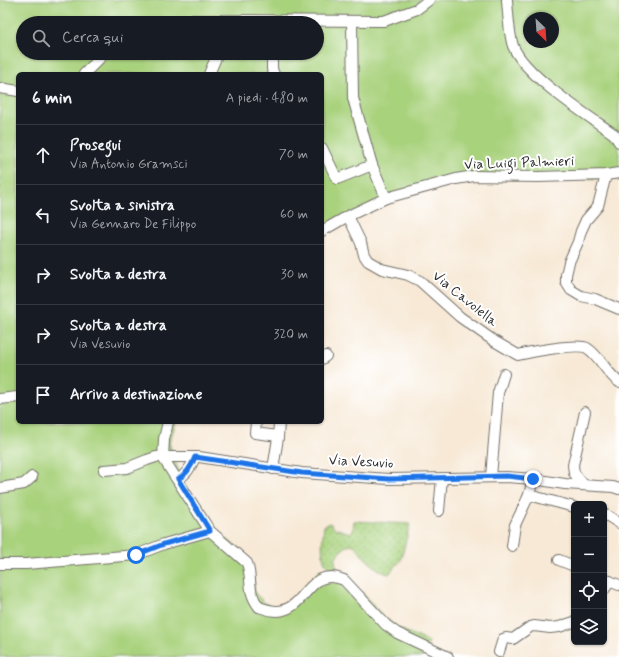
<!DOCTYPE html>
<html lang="it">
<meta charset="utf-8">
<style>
:root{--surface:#171b24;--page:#242831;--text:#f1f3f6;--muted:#9ea1a6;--line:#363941}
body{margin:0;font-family:Mynerve,sans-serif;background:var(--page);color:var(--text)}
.controls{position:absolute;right:12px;bottom:12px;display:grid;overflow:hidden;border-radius:6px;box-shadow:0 1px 3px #0004}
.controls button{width:36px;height:36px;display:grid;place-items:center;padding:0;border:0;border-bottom:1px solid var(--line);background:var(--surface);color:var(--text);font:20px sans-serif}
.compass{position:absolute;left:523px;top:12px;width:36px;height:36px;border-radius:50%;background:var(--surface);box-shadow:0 1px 3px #0004;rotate:155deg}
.stop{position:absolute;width:12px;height:12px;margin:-9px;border:3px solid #1a73e8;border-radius:50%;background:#fff}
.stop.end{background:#1a73e8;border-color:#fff;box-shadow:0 1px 4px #0008}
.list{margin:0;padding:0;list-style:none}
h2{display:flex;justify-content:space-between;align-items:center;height:52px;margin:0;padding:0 16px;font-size:17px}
h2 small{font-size:13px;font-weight:400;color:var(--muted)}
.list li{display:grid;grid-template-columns:26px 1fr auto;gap:12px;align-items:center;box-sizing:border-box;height:60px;padding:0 16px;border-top:1px solid var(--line)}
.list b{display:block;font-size:15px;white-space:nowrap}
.list p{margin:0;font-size:13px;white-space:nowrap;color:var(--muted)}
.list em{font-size:13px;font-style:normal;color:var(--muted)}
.icon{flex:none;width:22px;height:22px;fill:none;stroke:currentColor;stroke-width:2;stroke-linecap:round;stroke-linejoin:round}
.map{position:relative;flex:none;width:619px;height:657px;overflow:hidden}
.search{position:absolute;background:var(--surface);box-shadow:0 1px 3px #0004;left:16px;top:16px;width:308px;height:44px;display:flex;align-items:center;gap:10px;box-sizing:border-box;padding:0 14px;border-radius:22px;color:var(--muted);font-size:15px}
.panel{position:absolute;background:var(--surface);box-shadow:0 1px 3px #0004;left:16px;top:72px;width:308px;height:352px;border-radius:6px}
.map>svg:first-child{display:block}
</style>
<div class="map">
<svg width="619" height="657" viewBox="0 0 619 657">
<defs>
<pattern id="grass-dots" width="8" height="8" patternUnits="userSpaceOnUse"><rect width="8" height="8" fill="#a9d27d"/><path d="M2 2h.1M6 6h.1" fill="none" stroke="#92b46c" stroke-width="1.8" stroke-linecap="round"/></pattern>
</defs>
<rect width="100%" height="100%" fill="#fff"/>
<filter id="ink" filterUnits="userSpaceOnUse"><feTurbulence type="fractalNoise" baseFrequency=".025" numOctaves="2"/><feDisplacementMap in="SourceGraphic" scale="8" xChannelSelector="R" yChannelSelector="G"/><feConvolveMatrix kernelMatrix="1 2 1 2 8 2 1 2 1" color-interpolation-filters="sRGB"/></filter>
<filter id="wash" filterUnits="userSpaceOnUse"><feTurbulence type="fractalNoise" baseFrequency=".012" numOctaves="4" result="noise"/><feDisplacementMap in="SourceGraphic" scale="16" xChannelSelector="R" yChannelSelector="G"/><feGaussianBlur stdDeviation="0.9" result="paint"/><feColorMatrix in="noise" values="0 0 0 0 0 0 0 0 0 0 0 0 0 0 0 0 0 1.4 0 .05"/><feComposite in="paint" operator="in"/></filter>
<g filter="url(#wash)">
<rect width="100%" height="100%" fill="#f7e9d6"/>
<path fill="url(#grass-dots)" stroke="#6a7e54" d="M354 521 410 524 401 560 389 574C382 574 368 561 363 556 359 552 358 547 352 544 341 548 328 560 340 571 336 570 331 569 328 567 319 559 323 536 324 526L329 523 331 524 334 528 350 533 353 530Z"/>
<path fill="#a9d27d" stroke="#6a7e54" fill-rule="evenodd" d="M0 0H619V178L507 179 456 182 385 202 322 235V74H18V422H176L169 443 183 483 211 527 243 552 252 567 255 593 266 604 272 607H281L296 597 307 583 320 571 337 572 348 577 382 615 398 628 429 642 423 657H0ZM529 18H553V42H529ZM23 23H317V53H23Z"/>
</g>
<g filter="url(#ink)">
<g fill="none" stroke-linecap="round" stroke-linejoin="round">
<g stroke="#726e67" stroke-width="12">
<g id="minor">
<path d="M507 0C508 13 509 34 513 46 525 76 587 115 614 134L619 142"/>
<path d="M352 21 353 98 372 165 386 198 456 179 474 176 538 177 606 175 619 173"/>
<path d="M176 23 190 20 384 21 417 9 429 0"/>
<path d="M272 53V69L274 74"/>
<path d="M84 74 105 53"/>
<path d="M209 74 218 53"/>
<path d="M0 88 18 91"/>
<path d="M322 148 337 179 372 165"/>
<path d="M606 175 598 206 586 220 581 231 578 242 569 262 566 275V282L571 290 581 296 595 299 619 309"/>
<path d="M386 198 348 216 361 243 364 255 368 261 382 269 408 275 420 281 460 317 494 341 518 355C530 352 577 343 587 348 600 356 606 373 619 382"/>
<path d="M322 231 348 216"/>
<path d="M322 359 326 356"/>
<path d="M0 399 18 397"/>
<path d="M256 422 255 433 278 436"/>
<path d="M163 458 210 531 247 563C253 580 246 590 259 607 265 609 270 611 277 611 307 610 308 565 344 580L386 625 397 633 448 657"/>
<path d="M163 458 164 439 168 422"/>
<path d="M273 469 278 438 279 422"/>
<path d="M104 470 127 468 147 460 156 457H199L302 473 389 479 507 477 533 479 565 484 613 487 619 489"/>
<path d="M491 477 498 393 504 374"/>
<path d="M178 479C186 475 192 465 195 457"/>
<path d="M533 479 529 495 574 507"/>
<path d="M584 485 574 473 573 465 585 412"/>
<path d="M0 488 24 484 32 477"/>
<path d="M439 511 442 478"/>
<path d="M604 514 608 516 619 523"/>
<path d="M512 546 515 525 529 495"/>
<path d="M559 560 574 566"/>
<path d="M0 564H26L136 555 164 544 210 531"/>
<path d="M604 579 619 585"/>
<path d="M604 590 610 581"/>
<path d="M499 652 503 639 506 638 513 639 530 627 534 626 550 628 559 627 574 622"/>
</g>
</g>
<use href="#minor" stroke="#fff" stroke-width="10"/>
</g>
</g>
<g fill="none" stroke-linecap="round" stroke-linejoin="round" filter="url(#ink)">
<path stroke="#1a73e8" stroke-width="5" d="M136 555 164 544 210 531 178 479C186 475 192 465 195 457L302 473 389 479 507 476 533 479"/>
</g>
<g text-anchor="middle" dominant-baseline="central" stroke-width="4" stroke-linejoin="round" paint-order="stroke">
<g font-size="14" fill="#2b2b2b" stroke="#fff">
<text transform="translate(519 163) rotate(-2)">Via Luigi Palmieri</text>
<text transform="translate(465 299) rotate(39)">Via Cavolella</text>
<text transform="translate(361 462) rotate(3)">Via Vesuvio</text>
</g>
</g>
</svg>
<div class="controls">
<button>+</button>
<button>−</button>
<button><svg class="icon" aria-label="locate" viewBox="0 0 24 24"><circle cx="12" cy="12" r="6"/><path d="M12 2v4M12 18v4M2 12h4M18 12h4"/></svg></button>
<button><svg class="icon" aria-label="layers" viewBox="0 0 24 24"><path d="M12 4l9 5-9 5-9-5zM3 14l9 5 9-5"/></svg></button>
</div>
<svg class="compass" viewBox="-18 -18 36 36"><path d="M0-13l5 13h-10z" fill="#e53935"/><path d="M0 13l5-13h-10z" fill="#9ea1a6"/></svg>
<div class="stop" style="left:136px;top:555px"></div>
<div class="stop end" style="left:533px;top:479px"></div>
<div class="search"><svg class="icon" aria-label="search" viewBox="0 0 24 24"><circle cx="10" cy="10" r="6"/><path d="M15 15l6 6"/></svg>Cerca qui</div>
<section class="panel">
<h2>6 min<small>A piedi · 480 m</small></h2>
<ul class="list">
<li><svg class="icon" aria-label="ahead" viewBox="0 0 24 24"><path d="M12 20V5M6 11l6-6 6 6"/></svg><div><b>Prosegui</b><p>Via Antonio Gramsci</p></div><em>70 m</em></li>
<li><svg class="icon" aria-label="left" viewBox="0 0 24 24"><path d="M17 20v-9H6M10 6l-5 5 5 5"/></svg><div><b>Svolta a sinistra</b><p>Via Gennaro De Filippo</p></div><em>60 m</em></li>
<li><svg class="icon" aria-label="right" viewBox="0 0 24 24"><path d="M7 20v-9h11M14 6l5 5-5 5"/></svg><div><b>Svolta a destra</b></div><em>30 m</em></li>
<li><svg class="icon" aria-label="right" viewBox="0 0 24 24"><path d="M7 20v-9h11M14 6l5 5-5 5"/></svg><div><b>Svolta a destra</b><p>Via Vesuvio</p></div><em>320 m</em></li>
<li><svg class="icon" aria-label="arrive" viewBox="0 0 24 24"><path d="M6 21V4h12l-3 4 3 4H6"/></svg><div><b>Arrivo a destinazione</b></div></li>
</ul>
</section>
</div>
